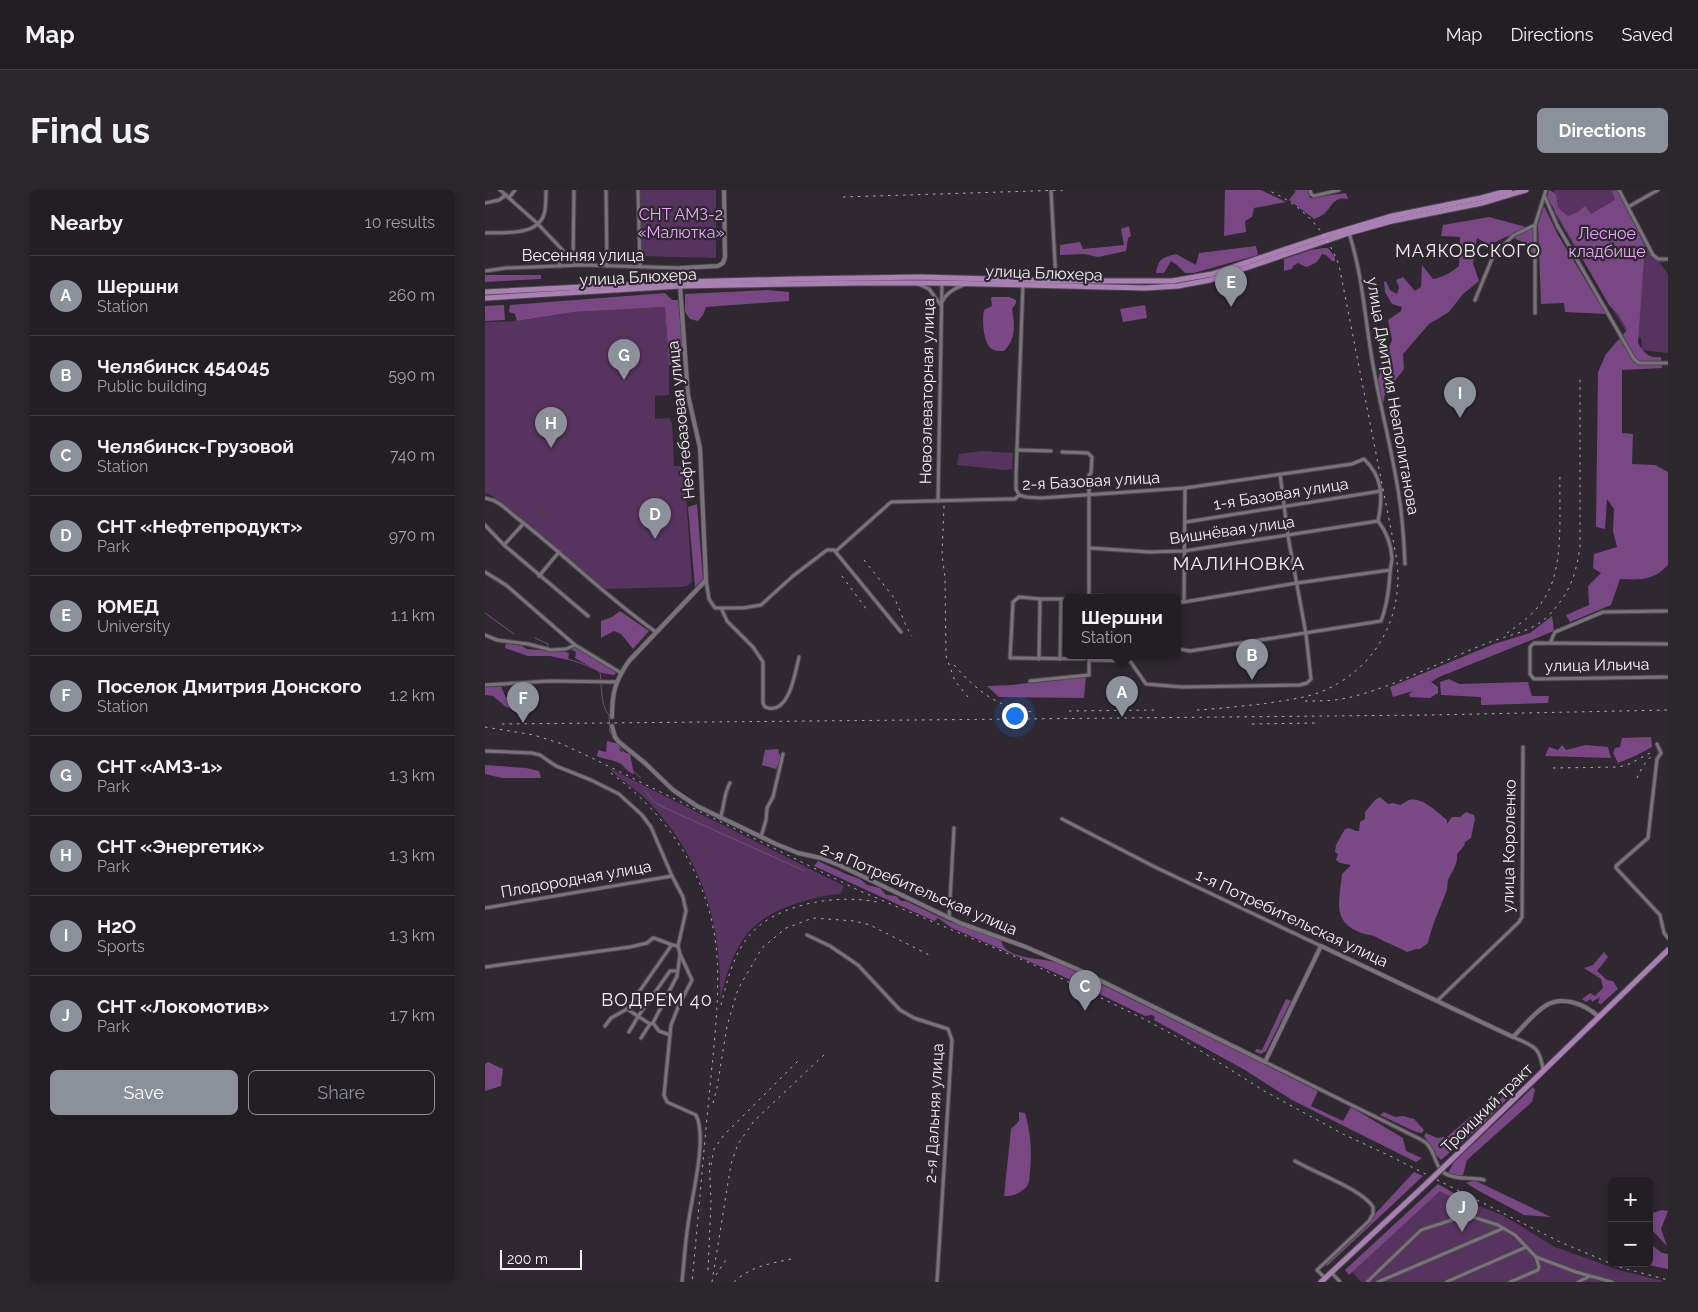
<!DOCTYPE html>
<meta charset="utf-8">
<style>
:root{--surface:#231e24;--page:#2b272c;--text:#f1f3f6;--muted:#a3a2a6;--line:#403c41;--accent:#8c9099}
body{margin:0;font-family:Raleway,sans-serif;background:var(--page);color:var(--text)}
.controls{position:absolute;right:15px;bottom:15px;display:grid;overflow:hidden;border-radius:8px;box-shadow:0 2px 8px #0003}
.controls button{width:45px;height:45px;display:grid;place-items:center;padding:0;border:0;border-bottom:1px solid var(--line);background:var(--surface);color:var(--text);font:25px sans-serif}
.scale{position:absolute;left:15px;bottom:12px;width:82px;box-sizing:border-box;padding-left:5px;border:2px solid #f5f1f6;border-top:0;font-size:14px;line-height:18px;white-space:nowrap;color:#f5f1f6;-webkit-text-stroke:4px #2f2830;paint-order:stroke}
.you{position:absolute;left:529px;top:525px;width:18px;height:18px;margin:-12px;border:4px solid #fff;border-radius:50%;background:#1a73e8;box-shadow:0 0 0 8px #1a73e833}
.badge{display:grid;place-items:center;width:32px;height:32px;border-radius:50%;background:var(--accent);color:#fff;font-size:16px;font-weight:700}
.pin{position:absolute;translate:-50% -41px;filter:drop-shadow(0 1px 2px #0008)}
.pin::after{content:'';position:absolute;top:26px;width:18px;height:15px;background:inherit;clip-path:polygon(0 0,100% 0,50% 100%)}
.popup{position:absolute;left:578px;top:404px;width:118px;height:65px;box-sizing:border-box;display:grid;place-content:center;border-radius:8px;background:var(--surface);filter:drop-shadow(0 1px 4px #0005);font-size:16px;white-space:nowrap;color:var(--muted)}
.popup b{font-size:19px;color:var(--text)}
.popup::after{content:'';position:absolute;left:50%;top:100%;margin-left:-10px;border:10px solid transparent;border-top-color:var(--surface)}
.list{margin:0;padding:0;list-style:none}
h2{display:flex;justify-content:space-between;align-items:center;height:65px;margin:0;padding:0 20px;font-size:21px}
h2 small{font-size:16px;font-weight:400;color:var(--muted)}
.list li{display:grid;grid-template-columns:32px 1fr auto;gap:15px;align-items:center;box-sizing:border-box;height:80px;padding:0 20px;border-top:1px solid var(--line)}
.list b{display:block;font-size:19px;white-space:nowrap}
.list p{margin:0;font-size:16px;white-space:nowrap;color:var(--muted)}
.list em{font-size:16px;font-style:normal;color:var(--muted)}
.actions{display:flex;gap:10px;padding:15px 20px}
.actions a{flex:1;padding:11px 0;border:1px solid var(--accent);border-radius:8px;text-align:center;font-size:18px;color:var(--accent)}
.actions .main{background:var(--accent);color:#fff}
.map{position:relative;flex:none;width:1183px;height:1092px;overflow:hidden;border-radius:8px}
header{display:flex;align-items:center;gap:30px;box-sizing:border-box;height:70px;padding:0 25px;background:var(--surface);border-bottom:1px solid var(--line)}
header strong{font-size:24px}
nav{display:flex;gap:28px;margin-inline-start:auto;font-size:18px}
.intro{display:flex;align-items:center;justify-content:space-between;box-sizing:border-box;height:120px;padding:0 30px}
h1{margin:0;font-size:35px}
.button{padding:12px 22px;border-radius:8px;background:var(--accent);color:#fff;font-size:18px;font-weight:700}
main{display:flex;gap:30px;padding:0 30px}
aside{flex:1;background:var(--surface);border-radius:8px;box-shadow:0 2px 8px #0003}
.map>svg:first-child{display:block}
</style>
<header>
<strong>Map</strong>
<nav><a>Map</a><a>Directions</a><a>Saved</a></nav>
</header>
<div class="intro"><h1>Find us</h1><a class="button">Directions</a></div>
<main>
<aside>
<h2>Nearby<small>10 results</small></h2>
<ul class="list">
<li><span class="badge">A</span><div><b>Шершни</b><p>Station</p></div><em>260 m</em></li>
<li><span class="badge">B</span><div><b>Челябинск 454045</b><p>Public building</p></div><em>590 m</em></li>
<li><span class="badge">C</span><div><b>Челябинск-Грузовой</b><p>Station</p></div><em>740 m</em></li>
<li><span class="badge">D</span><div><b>СНТ «Нефтепродукт»</b><p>Park</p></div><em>970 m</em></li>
<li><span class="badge">E</span><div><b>ЮМЕД</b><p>University</p></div><em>1.1 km</em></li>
<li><span class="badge">F</span><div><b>Поселок Дмитрия Донского</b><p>Station</p></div><em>1.2 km</em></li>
<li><span class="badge">G</span><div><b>СНТ «АМЗ-1»</b><p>Park</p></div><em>1.3 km</em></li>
<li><span class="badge">H</span><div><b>СНТ «Энергетик»</b><p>Park</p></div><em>1.3 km</em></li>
<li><span class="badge">I</span><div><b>H2O</b><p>Sports</p></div><em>1.3 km</em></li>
<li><span class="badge">J</span><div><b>СНТ «Локомотив»</b><p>Park</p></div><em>1.7 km</em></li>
</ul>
<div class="actions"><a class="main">Save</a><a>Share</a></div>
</aside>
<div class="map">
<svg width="1183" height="1092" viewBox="0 0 1183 1092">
<rect width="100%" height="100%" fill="#2f2830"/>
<g fill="#57335f">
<path d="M154 0H231V68L156 66Z"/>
<path d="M1069 0H1131L1133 10 1160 60 1164 58C1169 69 1171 71 1183 71L1175 73 1183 84V163L1157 160 1156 148 1142 143 1068 21 1072 18 1067 10Z"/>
<path d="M180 117 184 175V205L170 206V229L184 228 187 233 189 276H197L201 306 207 392 202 396 196 397 117 399 7 306 0 303V132L32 131 89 122Z"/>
<path d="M497 261 528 263 527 279 520 280 472 275 474 264Z"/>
<path d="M124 578 359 696 355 704C324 707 277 720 259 748 246 766 241 788 235 809 237 732 216 666 162 610 151 599 132 588 124 578Z"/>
<path d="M954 1000 1019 1026 1070 1057 1134 1080 1183 1092H876L866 1081Z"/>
</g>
<g fill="#794784">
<path d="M740 0H776L801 12 769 18 767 27 760 31 761 42 739 46Z"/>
<path d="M808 0H823L825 8 861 3 863 9C849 6 847 16 840 23 837 26 832 28 829 29L804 10 811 1Z"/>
<path d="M1064 0 1071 4 1073 18 1083 26 1093 22 1100 16 1106 24 1130 10 1127 1 1133 0 1160 56 1153 153C1160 164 1163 168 1176 167L1177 178 1137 180V243L1148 244 1147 274 1170 275 1183 282V375C1168 391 1155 390 1135 389L1126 415 1085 432 1081 425 1104 415 1103 396 1116 383 1108 378 1109 364 1132 357 1128 341 1129 319 1122 309 1120 339 1111 337 1113 182 1121 164 1142 140 1134 125 1124 115 1062 7Z"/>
<path d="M1059 16 1073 45 1121 124 1080 122 1079 113 1056 114 1053 34Z"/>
<path d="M1004 27 1048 39 1049 68 1036 51 1023 46 1004 55 992 48 988 73 994 91 978 104 964 122 944 134 918 164 919 179 900 204 897 219 893 190 898 171 907 150 903 130 916 121 917 117 907 114 900 102 899 92 901 91 905 100 912 104 914 97 911 90 918 87 930 101 936 97 937 75 948 89C959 87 965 83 974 76L975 47 956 46 958 35Z"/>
<path d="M644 36 646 46 643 48 641 61 613 67 599 64 575 65V55L595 52 598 59 639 55 636 39Z"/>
<path d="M771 56 773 65 709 83H700L692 75 686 71 679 83H671C674 68 677 68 691 64L711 75 714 63Z"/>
<path d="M838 58H843L850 67V71H847L841 65 837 64C833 72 830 74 821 77L813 73 808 76 807 79 799 81V69L826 60Z"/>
<path d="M0 85H56V89L0 92Z"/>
<path d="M282 100 304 102V111L221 117 218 125 213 131 205 129 200 122V104Z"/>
<path d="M180 103 187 110H193L198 158 190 164V173L184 175 180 117 89 122 32 131 30 124 24 122 25 115Z"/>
<path d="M19 115 20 130 0 131V116Z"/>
<path d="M660 115 662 128 638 132 635 119Z"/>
<path d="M212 314 218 389 210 397 203 317Z"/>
<path d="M135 421 164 441 148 459 136 444 129 441 116 448V431L127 427Z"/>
<path d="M1067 426 1069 441 954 487 946 492 953 497V503L945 508 925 507 924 504 928 501 908 507 905 497 1009 454 1045 443Z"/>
<path d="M21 453 37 456 42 459 80 462 84 463 83 470 65 466H43L20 458Z"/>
<path d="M91 457 132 482 129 485 117 483 90 468 91 462 86 459Z"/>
<path d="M601 486 599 508 514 507 502 496 526 495Z"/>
<path d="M964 489 974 494 1043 492 1047 506H1064L1063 513 996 515V507L956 505 955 492Z"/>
<path d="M16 496 20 506 33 516 28 519 21 517 8 506 0 505V497Z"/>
<path d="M1166 547 1167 557 1150 566 1133 573 1128 563 1130 558 1135 557 1137 548Z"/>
<path d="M122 551 134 554 135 561 145 564 149 584C142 582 141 578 136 574 128 569 120 570 112 566L113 560 121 562Z"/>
<path d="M1077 555 1081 560 1101 555 1123 557 1126 568 1060 566 1064 557 1073 560Z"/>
<path d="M293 559 296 569 291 579 277 575 280 560Z"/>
<path d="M0 575 41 578 54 581 56 588H17L0 584Z"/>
<path d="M333 671 361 684 375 689 382 695 395 698 401 705 411 706 416 711H421L463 731 516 750C517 753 518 756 520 758 528 768 558 769 571 772L833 901 826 916 858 931 866 917 918 948 921 961 937 968 931 972 807 910 760 880 669 830 670 827 667 825 660 826 573 784 467 738 453 728 449 731 329 676Z"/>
<path d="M1119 762 1123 767 1112 781 1122 790 1128 791 1133 799 1116 814 1113 813 1115 807 1107 812 1106 809 1101 812 1097 809 1105 803 1110 806 1118 798 1116 789 1099 778 1108 775Z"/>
<path d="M801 809 806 811 781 861 776 864 770 862 771 859 777 860Z"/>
<path d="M3 872 18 879 16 896 0 901V874Z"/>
<path d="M1044 882 1046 883 1039 891 996 936 956 970 950 964 939 946 941 943 952 948 962 947 986 926 992 931Z"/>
<path d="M1048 897 1050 900 1047 912 982 970 978 985 974 986 963 983 969 972Z"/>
<path d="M534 922 540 923C546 943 547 962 545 982 544 986 545 991 543 994 540 1002 526 1007 519 1006L526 939 534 931Z"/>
<path d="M899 922 910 927 918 926 929 929 939 940 937 943 931 942 895 925Z"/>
<path d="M929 982 938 986 842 1076 840 1074 877 1038Z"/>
<path d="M989 990 1066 1027 1039 1025 994 1001 981 993Z"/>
<path d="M953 994 979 1009 978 1013 955 1001 864 1085 860 1080Z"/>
<path d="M1177 1020 1183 1021 1176 1039 1182 1056 1164 1037V1024Z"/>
<path d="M1164 1053 1177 1063 1183 1064V1079L1153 1073H1164Z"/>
</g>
<g fill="#7b4986">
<path d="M508 107H524L531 110V113L527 119C530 135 531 149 519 161 515 161 510 161 507 159 498 154 497 129 499 120L507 116 506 108Z"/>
<path d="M895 607 903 614 908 613 915 615C918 614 920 612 922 611 935 604 953 623 962 630V634L967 627H975L981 622 989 625 990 629 986 648 980 652 979 656 972 664C973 675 967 681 963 690 962 694 963 698 961 702 955 719 947 734 943 753L935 759H931L922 762C912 756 901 753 891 747 888 745 883 745 880 744 865 740 854 731 854 715 854 705 856 694 857 684L866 675 855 673 851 670 853 664 850 662 851 655 860 639 864 638 871 641H874L875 632 880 629V622L890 610Z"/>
</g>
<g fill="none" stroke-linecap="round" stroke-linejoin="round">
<g stroke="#7b4986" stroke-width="1">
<path d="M0 423 29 444"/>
<path d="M50 448 63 454 62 463C81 469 98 472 115 482L116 490"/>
<path d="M116 494C117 504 117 518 124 525L125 542 133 555 143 567 146 579 156 588"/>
<path d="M160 601 169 612 180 618 320 681"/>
</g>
<g stroke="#4c474d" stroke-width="5">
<g id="minor">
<path d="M15 0 52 33 88 71 95 74"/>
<path d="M121 0 122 76"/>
<path d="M153 0 155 76"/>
<path d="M566 0 571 91"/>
<path d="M825 0 826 4 829 6 854 0"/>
<path d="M1134 0 1168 65 1173 69H1183"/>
<path d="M1060 7 1072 35 1149 169 1154 173H1183"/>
<path d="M24 8 30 0"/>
<path d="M0 13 14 10 21 5"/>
<path d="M1143 17 1173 0"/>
<path d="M0 43C20 42 56 47 60 20 61 13 61 6 61 0"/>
<path d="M864 43C878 86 880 131 888 175 896 221 909 267 915 313 918 333 919 354 920 374"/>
<path d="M88 71 89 0"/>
<path d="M75 76V69L80 63"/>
<path d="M0 81 21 78 98 75 196 78"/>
<path d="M433 94 444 99 456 115"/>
<path d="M990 110 1009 64 1029 45 1050 35"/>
<path d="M457 112C461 103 470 98 479 95"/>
<path d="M1050 123V35L1061 0"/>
<path d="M532 260 566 261"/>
<path d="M577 262 603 263 607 267 606 283 604 285V408"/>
<path d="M534 305 541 307 556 308 700 298 867 274 879 269C898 287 898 307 893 331 901 341 906 354 907 368 907 373 905 378 905 384 904 399 902 416 896 431L705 461 694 459"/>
<path d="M534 305 531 299V286L538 93"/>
<path d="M0 308C13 310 22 320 32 328 79 364 122 408 171 442"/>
<path d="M453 311 457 93"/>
<path d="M701 332 896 301"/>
<path d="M0 335 19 355 103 426"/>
<path d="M19 355 39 333"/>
<path d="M605 358 664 362 699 361 893 331"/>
<path d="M351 361 406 312 523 309H530L534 305"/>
<path d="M0 382 21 395 90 455 136 483"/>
<path d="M54 386 74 362"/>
<path d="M221 390 224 409 230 418H258L276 415 308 386 342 360H349L416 442"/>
<path d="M605 406H620L624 408"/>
<path d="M582 409H555L534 407 528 412 525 468 599 469 603 466"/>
<path d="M692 412H699L812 393 905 380"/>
<path d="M699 412 700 298"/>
<path d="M237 420 242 431 268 457 278 472V513L280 517C304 527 310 483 314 467"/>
<path d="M0 445 12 450 43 454 66 460 81 459 90 455"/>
<path d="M1065 453 1070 442 1118 422 1183 421"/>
<path d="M1183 454 1049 453 1045 457V484L1049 489 1183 487"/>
<path d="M554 469 555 409"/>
<path d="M575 469 576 409"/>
<path d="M604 470 645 471 661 494 697 497 815 495 822 493 826 489 821 444 803 346 795 284"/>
<path d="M545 491 604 485V469"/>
<path d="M0 495 66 491 131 492"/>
<path d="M1172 554 1176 563 1172 569 1163 648 1131 676V678L1175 725 1179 743 1183 748"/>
<path d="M0 561 47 563 55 565 71 576 106 590 134 604 157 625 166 637 187 686 198 707 201 721 193 756 195 764 207 790 194 815 186 835 179 905 182 912 211 925C223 948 206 1009 203 1035 200 1054 199 1073 197 1092"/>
<path d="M235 628C240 616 238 605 245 593"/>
<path d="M577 629 670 677 836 756"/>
<path d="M276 647 281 630 282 618 288 607 298 564"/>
<path d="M0 718 187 686"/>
<path d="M464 728 469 638"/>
<path d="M322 745 345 756 373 775 415 820 429 828 463 839 467 850 452 1092"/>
<path d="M0 777 145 757 162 753 168 748C177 750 184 755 193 756"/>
<path d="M952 811 1034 732 1037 727 1038 557"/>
<path d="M142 819 165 834"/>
<path d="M168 833 174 841 185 845"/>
<path d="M120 836 126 828 142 819 186 756"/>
<path d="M144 842 154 825 185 781H192"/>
<path d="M1028 847C1048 856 1055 856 1058 880"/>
<path d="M156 848 165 834 168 833 192 786 195 765"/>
<path d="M780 872 933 948C937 950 941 952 943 955 951 964 950 980 963 985 975 990 986 987 999 990"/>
<path d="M810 971C830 983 877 999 888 1017V1024L884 1031 832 1080 840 1088"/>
<path d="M1051 1067 1091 1082 1127 1092"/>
<path d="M846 1082 855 1092"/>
<path d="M882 1092 936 1040 979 1026H985L1013 1035 1030 1045 1051 1067 1054 1077 1053 1080 1025 1092"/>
<path d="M893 1092 1019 1038"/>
<path d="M961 1092 1041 1057"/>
<path d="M1093 1092 1105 1086"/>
</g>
</g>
<g stroke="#4c474d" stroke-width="5.5">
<g id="tertiary">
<path d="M195 92 196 78 233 76 238 73 240 67 239 0"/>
<path d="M127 527C127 503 130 491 144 471L221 390 215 258 203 205 195 96"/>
<path d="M127 536 130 547 134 552 160 573 188 600 212 616 291 654 313 663 336 668 354 675 475 733 541 757 594 780 780 872 836 756 1028 847C1038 837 1048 824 1060 816 1077 805 1100 814 1114 827"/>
</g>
</g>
<g stroke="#4c474d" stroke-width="7">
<g id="primary">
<path d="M0 102 195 92 311 89 436 87 571 91H687L727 84 840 46 907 26 996 8 1025 0"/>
<path d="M0 108 195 96 373 93H457L660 98 693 96 725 90 864 43 907 31 997 13 1041 0"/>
<path d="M962 974 1183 760"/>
<path d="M836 1092 939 996"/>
</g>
</g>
<use href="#minor" stroke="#7a727b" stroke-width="3"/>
<use href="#tertiary" stroke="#7a727b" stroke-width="4"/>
<use href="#primary" stroke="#aa7fb3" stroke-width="5"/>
<g stroke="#afaab0" stroke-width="1" stroke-dasharray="2.5 5" stroke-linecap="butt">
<path d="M358 7 580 0"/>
<path d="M459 316 457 365 460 387 461 466 470 491 483 507"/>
<path d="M379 370 410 409 422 438 427 446"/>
<path d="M357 386 382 420"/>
<path d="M1022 443C1038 432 1054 420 1063 402 1079 372 1074 318 1075 284"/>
<path d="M469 475C493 502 512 517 548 522"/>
<path d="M820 511C834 511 848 511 862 508 910 497 954 472 1000 454 1021 445 1045 443 1062 427 1084 405 1091 386 1095 356V185"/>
<path d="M712 520C733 519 755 516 777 514 795 511 815 509 833 503 891 481 921 425 911 365L854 75C841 41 817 14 782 0"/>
<path d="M584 521 672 520"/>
<path d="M17 534 946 525 1183 520"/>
<path d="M767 534 833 533"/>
<path d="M0 537 49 545 77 554 107 568 375 701 545 773 659 829 703 853 781 902 858 944 907 967 1073 1051 1134 1077 1183 1090"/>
<path d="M1068 578 1134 577 1144 574 1167 562"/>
<path d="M126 583C186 627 227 692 232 767 235 811 228 863 224 907 218 969 213 1030 207 1092"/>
<path d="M1152 588 1158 576 1167 565"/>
<path d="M236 815C242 791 248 766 263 747 290 713 353 704 392 712"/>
<path d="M228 913 232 898 242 836 253 799 277 758 301 738 328 728 370 731 385 735 446 766"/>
<path d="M226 975 229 959 239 945 313 871"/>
<path d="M223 1080 226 1012 224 967"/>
<path d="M231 1085 242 1068"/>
<path d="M227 1092 246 974 253 954 269 931 341 863"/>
<path d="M249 1092C266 1076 284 1074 306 1069"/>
</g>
<g stroke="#4c474d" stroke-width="7" stroke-linecap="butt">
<path id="primary-bridge" d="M939 996 962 974"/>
</g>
<use href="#primary-bridge" stroke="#aa7fb3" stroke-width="5"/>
</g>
<g text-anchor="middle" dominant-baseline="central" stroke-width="4.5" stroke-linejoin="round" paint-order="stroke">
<g font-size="16" fill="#eda6fd" stroke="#2f2830">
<text x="196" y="24">СНТ АМЗ-2<tspan x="196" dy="18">«Малютка»</tspan></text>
<text x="1122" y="43">Лесное<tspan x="1122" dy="18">кладбище</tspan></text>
</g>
<g font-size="16" fill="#f5f1f6" stroke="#2f2830">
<text x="98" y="65">Весенняя улица</text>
<text transform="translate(559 83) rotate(2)">улица Блюхера</text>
<text transform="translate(153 87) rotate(-3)">улица Блюхера</text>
<text transform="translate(442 201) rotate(-89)">Новоэлеваторная улица</text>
<text transform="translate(908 206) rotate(80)">улица Дмитрия Неаполитанова</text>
<text transform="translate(196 230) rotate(-96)">Нефтебазовая улица</text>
<text transform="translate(606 291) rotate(-3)">2-я Базовая улица</text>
<text transform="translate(796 304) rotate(-9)">1-я Базовая улица</text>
<text transform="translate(747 340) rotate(-8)">Вишнёвая улица</text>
<text transform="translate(1112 475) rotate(-1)">улица Ильича</text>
<text transform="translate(1024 656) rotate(-89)">улица Короленко</text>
<text transform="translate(91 689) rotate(-10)">Плодородная улица</text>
<text transform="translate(434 699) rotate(23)">2-я Потребительская улица</text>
<text transform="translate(807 728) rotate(25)">1-я Потребительская улица</text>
<text transform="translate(1002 918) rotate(-44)">Троицкий тракт</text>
<text transform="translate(449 923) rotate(-87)">2-я Дальняя улица</text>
</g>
<g font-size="18" letter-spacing="1" fill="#f5f1f6" stroke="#2f2830">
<text x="983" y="60">МАЯКОВСКОГО</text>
<text x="172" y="809">ВОДРЕМ 40</text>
</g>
<g font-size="19" letter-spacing="1" fill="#f5f1f6" stroke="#2f2830">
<text x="754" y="373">МАЛИНОВКА</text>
</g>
</g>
</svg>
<div class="controls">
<button>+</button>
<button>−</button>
</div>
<div class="scale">200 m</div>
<div class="you"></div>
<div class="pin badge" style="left:637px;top:527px">A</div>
<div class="popup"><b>Шершни</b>Station</div>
<div class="pin badge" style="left:767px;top:490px">B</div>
<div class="pin badge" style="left:600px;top:821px">C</div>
<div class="pin badge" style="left:170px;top:349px">D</div>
<div class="pin badge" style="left:746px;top:117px">E</div>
<div class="pin badge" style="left:38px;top:533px">F</div>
<div class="pin badge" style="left:139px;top:190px">G</div>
<div class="pin badge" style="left:66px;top:258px">H</div>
<div class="pin badge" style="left:975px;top:228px">I</div>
<div class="pin badge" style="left:977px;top:1042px">J</div>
</div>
</main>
